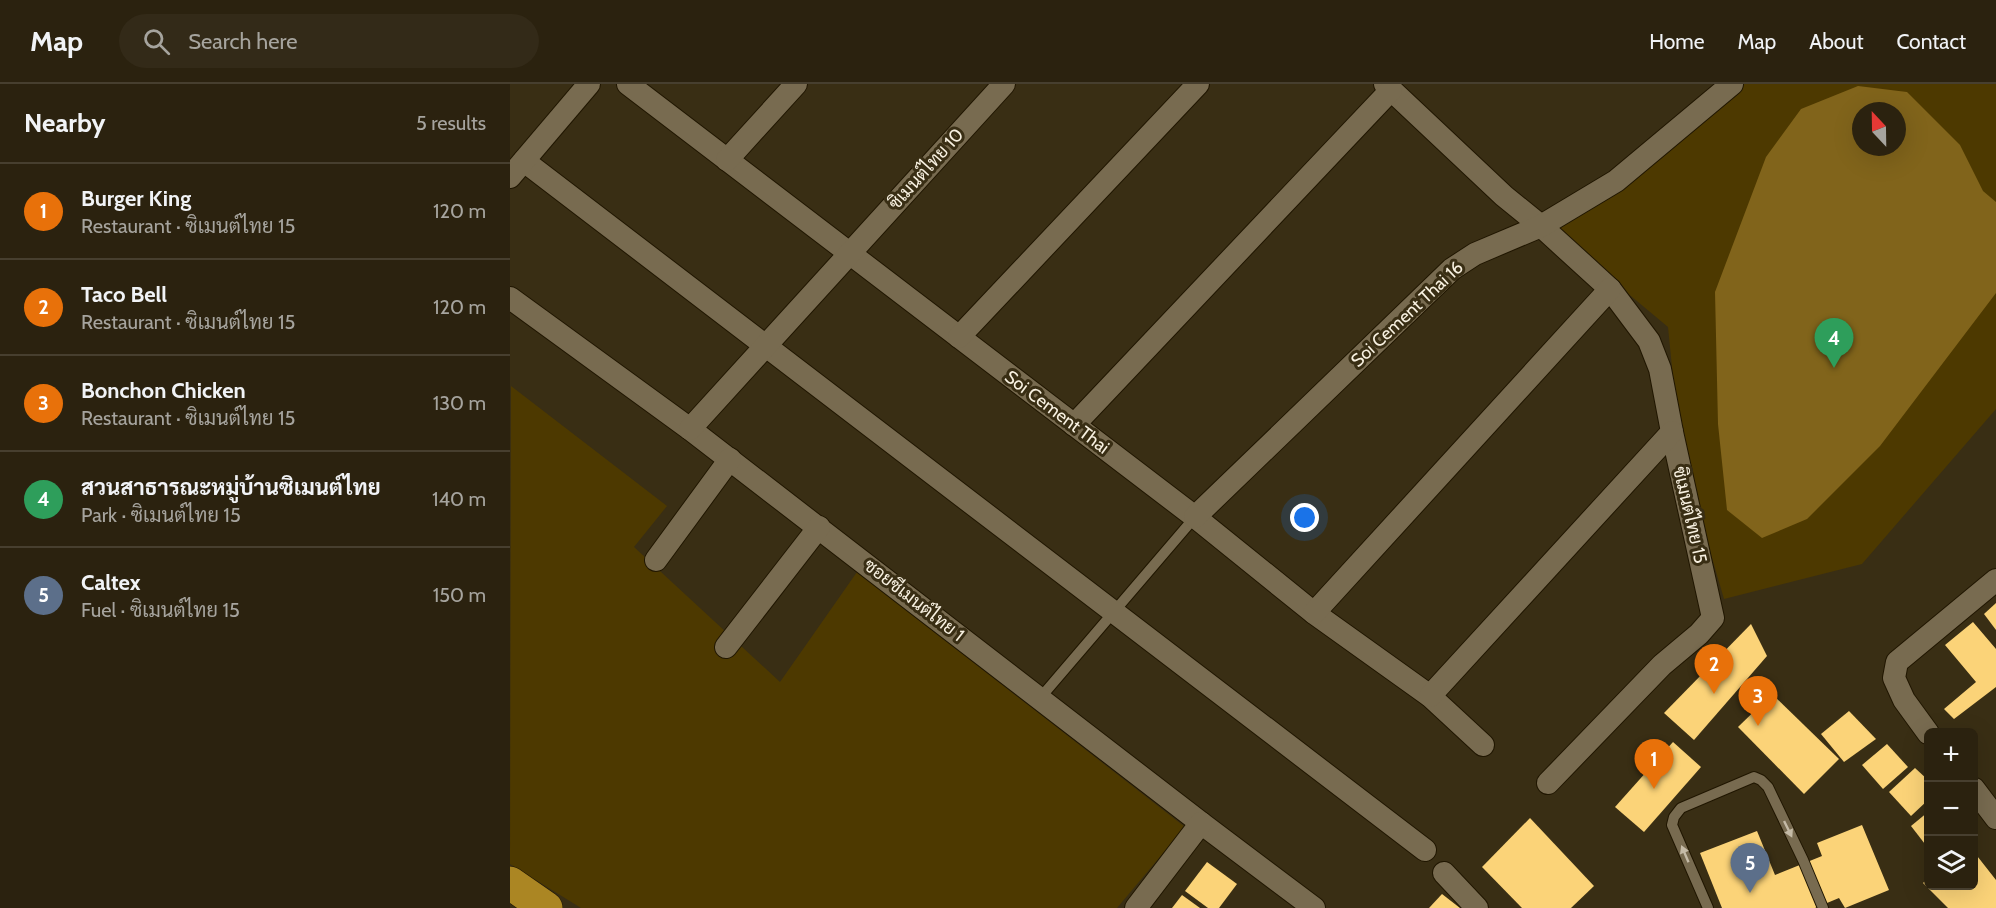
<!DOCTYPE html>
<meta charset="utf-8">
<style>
:root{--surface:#2b220f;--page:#332a18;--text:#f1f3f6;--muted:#a6a49e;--line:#473f2f;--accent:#8c9099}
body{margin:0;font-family:Cabin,Sarabun,sans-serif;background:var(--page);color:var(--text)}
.controls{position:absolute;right:18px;bottom:18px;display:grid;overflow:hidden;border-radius:9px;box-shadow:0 6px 24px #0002}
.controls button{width:54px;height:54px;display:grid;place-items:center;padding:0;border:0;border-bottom:2px solid var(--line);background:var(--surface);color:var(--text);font:30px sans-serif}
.compass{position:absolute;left:1342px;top:18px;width:54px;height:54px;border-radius:50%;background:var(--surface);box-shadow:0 6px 24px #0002;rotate:338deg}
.you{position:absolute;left:795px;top:434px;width:21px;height:21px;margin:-15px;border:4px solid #fff;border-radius:50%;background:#1a73e8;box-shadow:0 0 0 9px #1a73e833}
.badge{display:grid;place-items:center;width:39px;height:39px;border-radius:50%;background:var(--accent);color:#fff;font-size:20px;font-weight:700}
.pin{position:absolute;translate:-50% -50px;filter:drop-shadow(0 2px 3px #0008)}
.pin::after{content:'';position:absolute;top:32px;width:21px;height:18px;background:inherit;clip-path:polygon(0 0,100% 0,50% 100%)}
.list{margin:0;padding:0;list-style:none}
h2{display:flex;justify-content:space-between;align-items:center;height:78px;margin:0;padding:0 24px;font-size:26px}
h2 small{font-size:20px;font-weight:400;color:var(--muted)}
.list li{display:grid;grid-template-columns:39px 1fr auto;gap:18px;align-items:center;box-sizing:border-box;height:96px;padding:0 24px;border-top:2px solid var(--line)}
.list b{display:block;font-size:22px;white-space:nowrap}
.list p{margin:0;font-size:20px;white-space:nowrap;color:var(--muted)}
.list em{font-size:20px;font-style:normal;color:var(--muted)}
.icon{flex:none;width:33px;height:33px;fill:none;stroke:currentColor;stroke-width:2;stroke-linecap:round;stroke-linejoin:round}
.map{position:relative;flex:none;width:1486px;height:824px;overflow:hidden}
header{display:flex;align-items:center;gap:36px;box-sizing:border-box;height:84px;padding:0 30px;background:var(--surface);border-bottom:2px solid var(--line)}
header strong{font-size:28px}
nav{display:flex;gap:33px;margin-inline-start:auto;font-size:21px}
.search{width:420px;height:54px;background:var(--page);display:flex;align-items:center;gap:15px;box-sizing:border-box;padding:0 21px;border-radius:33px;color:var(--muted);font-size:22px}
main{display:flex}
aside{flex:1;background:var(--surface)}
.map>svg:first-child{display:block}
</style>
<header>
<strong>Map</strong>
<div class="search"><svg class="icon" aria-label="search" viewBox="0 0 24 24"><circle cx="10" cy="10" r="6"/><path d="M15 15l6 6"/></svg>Search here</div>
<nav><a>Home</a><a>Map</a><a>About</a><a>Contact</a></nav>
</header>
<main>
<aside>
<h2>Nearby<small>5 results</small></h2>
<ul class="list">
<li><span class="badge" style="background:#e8710a">1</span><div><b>Burger King</b><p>Restaurant · ซิเมนต์ไทย 15</p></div><em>120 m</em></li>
<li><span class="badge" style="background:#e8710a">2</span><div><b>Taco Bell</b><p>Restaurant · ซิเมนต์ไทย 15</p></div><em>120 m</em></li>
<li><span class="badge" style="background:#e8710a">3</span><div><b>Bonchon Chicken</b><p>Restaurant · ซิเมนต์ไทย 15</p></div><em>130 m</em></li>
<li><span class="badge" style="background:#2e9e5b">4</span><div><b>สวนสาธารณะหมู่บ้านซิเมนต์ไทย</b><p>Park · ซิเมนต์ไทย 15</p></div><em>140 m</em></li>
<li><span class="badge" style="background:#5c6f8a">5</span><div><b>Caltex</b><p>Fuel · ซิเมนต์ไทย 15</p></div><em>150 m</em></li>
</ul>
</aside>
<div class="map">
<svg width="1486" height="824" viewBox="0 0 1486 824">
<rect width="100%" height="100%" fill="#392e14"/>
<g fill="#4d3900" fill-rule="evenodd">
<path d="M1217 0H1486V325L1352 480 1214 515 1170 364 1158 243 1036 141ZM1351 27H1387V63H1351Z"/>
<path d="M1 302 157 422 124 463 270 598 347 488 675 743 607 824H71L0 780Z"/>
</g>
<path fill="#81641b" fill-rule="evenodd" d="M1348 2 1397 8 1450 61 1473 107 1486 118V209L1370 362 1297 435 1252 454 1217 426 1208 340 1205 208 1256 73 1291 25ZM1351 27H1387V63H1351Z"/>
<g fill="#fbd378">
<path d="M1486 519V546L1474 530Z"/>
<path d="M1463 538 1486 565V603L1444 635 1434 625 1466 598 1435 561Z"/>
<path d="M1241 540 1257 572 1184 656 1154 629Z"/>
<path d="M1262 610 1329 675 1294 710 1228 643Z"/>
<path d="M1339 627 1366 655 1334 678 1311 650Z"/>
<path d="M1163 658 1191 683 1134 748 1105 723Z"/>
<path d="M1377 660 1398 683 1373 705 1352 681Z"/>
<path d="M1405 684 1418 696V716L1401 732 1379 708Z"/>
<path d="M1418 728V764L1401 742Z"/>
<path d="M1020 734 1084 802 1061 824H1012L972 783Z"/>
<path d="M1352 741 1379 806 1335 824 1329 814 1305 824H1212L1190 769 1247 747 1265 791 1312 772 1307 759Z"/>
<path d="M1464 768 1486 796V824H1438L1413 799 1418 794V802H1464Z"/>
<path d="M697 778 727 800 709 824H698L675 807Z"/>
<path d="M932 810 950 824H919Z"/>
<path d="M672 811 690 824H662Z"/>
</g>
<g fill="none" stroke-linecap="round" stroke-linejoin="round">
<g stroke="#201600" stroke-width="12">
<g id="lane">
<path d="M531 613 685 433"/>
<path d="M1198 824 1162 741 1164 733 1171 724 1244 693 1251 696 1258 703 1293 776 1313 824"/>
</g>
</g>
<g stroke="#201600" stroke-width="24">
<g id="street">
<path d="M118 0 685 433 804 529 920 612 973 661"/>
<path d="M875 0 994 112 1031 142 1100 205 1139 257 1150 285 1162 348 1203 534 1189 550 1152 581 1038 699"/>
<path d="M217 76 286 0"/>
<path d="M14 77 915 766"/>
<path d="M0 93 79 0"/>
<path d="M0 214 180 345 691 739 804 824"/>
<path d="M449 253 688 0"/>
<path d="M564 341 881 6"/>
<path d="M180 345 494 0"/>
<path d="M685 433 942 185 965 170 1031 142 1106 97 1222 0"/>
<path d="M146 476 220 375"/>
<path d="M804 529 1100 205"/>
<path d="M216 563 309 443"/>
<path d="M920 612 1162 348"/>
<path d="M1418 649 1394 616 1384 594 1387 578 1486 496"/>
<path d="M1464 705 1486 734"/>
<path d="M934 789 967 824"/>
<path d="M626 824 691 739"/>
</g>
</g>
<g stroke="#201600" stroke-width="34">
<path id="highway" d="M0 799 36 824"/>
</g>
<use href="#lane" stroke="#786b50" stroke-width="10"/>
<use href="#street" stroke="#786b50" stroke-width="22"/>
<use href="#highway" stroke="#ab8623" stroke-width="33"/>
</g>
<defs><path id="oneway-solid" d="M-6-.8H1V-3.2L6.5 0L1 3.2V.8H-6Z" transform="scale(1.5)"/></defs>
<g fill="#c5bba7">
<use href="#oneway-solid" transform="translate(1278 745) rotate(64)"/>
<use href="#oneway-solid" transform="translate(1175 770) rotate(-113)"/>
</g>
<g text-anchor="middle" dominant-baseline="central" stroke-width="6" stroke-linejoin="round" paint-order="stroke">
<g font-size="18" fill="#f8f1e1" stroke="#392e14">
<text transform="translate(416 85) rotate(-48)">ซิเมนต์ไทย 10</text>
<text transform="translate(897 230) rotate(-43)">Soi Cement Thai 16</text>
<text transform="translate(547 328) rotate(37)">Soi Cement Thai</text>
<text transform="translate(1180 431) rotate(77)">ซิเมนต์ไทย 15</text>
<text transform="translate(404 516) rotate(38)">ซอยซีเมนต์ไทย 1</text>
</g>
</g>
</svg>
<div class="controls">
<button>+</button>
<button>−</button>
<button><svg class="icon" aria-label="layers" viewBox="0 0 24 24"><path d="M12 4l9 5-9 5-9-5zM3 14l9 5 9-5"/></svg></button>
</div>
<svg class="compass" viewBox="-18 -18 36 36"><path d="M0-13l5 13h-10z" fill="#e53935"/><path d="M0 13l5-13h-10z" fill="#a6a49e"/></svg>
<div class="you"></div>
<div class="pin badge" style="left:1144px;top:705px;background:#e8710a">1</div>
<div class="pin badge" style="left:1204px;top:610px;background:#e8710a">2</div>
<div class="pin badge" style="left:1248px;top:642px;background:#e8710a">3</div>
<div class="pin badge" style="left:1324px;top:284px;background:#2e9e5b">4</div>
<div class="pin badge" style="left:1240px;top:809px;background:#5c6f8a">5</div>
</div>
</main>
